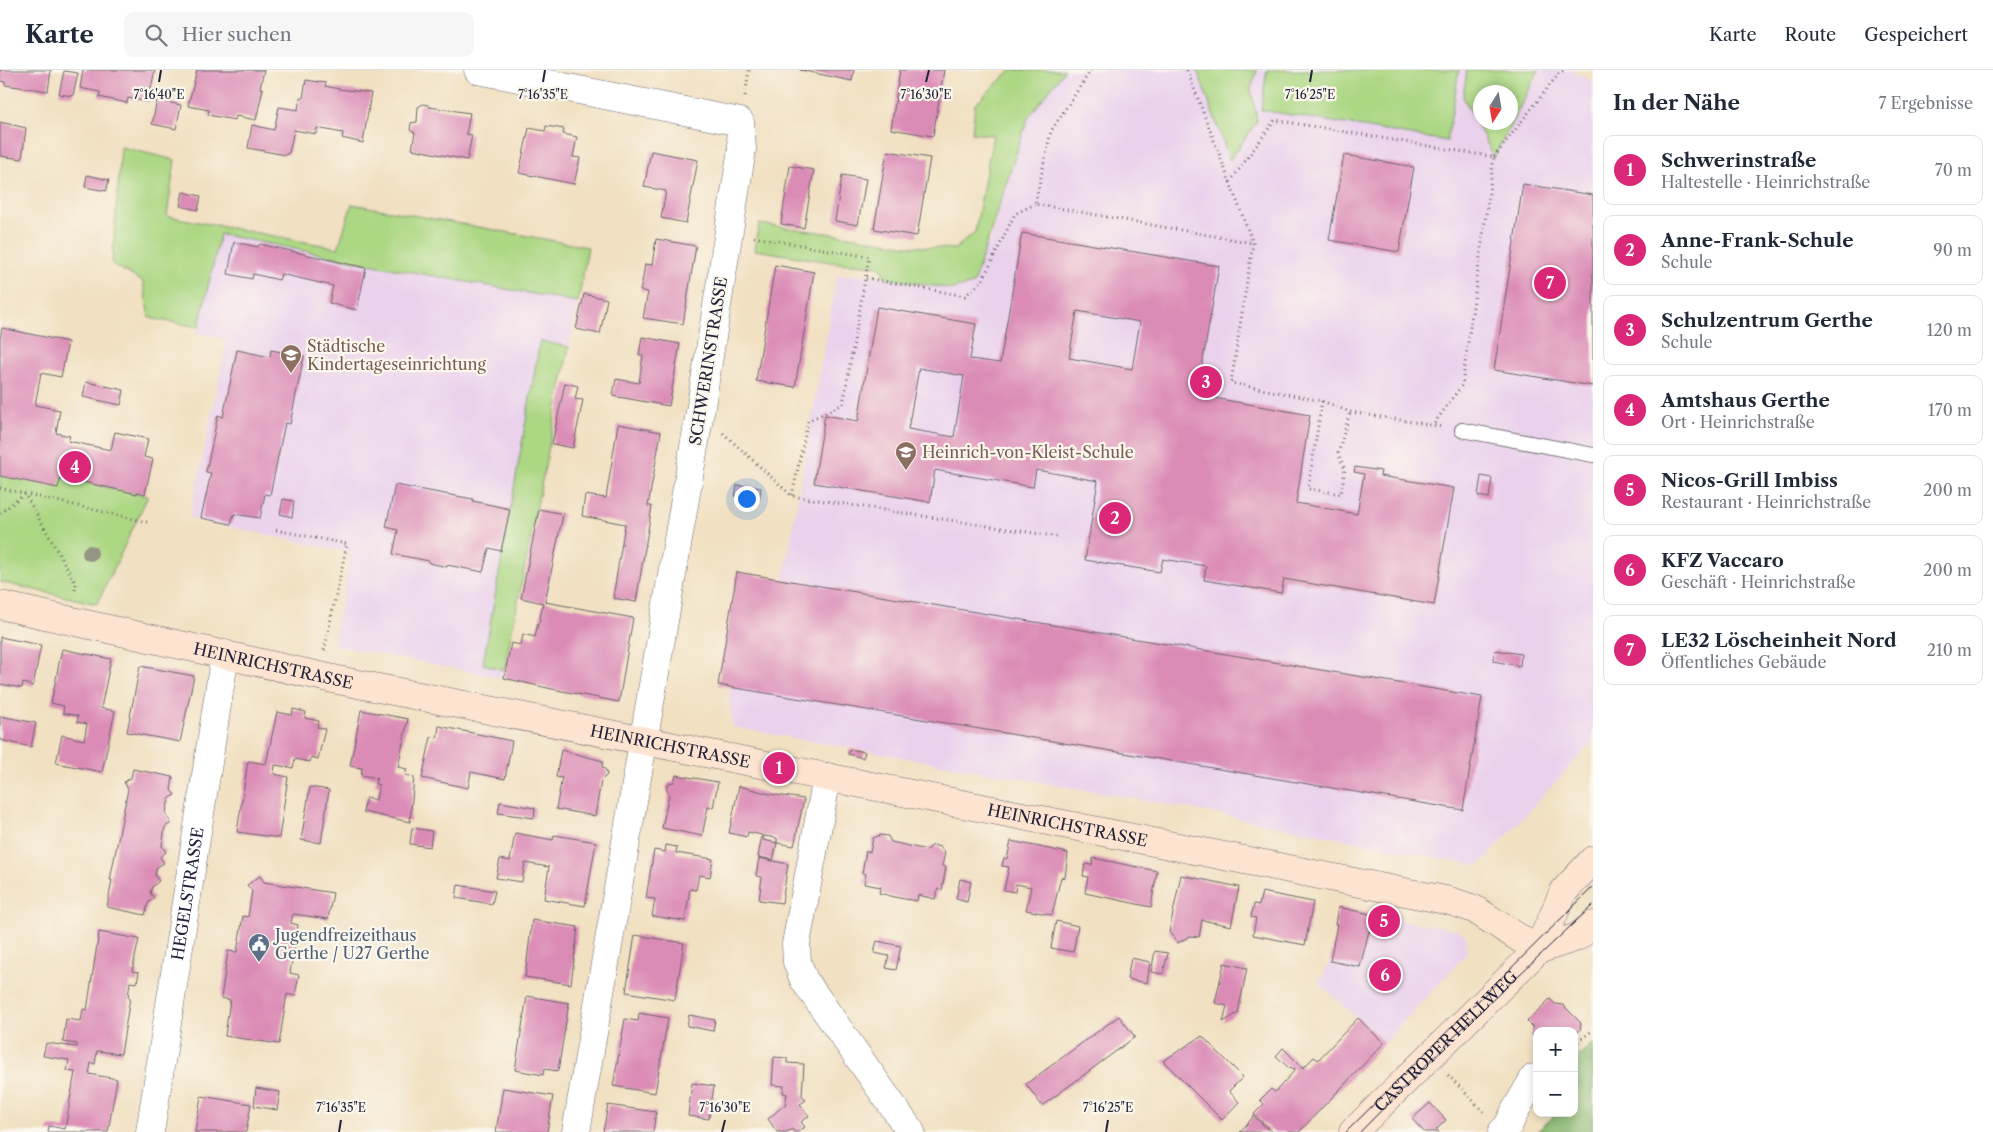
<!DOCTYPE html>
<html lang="de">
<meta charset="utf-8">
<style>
:root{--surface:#fff;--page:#f6f6f7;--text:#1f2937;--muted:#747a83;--line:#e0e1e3;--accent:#db2777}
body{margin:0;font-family:"Libre Caslon Text",serif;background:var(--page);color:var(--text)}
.controls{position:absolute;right:15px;bottom:15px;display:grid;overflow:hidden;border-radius:10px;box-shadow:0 2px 8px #0003}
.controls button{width:45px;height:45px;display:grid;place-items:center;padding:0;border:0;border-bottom:1px solid var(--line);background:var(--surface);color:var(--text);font:25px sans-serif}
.compass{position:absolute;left:1473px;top:15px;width:45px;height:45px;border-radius:50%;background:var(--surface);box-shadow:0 2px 8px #0003;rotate:191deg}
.you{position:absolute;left:746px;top:428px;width:18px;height:18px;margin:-12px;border:4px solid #fff;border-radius:50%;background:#1a73e8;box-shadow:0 0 0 8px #1a73e833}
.badge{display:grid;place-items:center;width:32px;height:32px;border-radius:50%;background:var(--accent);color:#fff;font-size:16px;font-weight:700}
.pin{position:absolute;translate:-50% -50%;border:2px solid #fff;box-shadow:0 1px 5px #0006}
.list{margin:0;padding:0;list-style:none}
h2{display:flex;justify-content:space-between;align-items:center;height:65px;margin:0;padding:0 20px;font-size:21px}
h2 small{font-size:16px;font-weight:400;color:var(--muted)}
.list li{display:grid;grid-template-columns:32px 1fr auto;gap:15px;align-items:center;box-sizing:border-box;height:70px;margin:0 10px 10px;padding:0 10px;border:1px solid var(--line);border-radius:10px}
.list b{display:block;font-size:19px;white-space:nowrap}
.list p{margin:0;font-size:16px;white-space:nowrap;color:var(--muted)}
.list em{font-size:16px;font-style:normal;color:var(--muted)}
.icon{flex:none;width:28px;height:28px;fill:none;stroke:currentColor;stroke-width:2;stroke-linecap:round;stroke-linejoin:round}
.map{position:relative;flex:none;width:1593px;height:1062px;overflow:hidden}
header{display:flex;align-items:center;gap:30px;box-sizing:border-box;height:70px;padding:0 25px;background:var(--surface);border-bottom:1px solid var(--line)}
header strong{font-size:24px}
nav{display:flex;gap:28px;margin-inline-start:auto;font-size:18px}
.search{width:350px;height:45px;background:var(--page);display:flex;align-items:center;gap:12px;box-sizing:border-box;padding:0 18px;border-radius:10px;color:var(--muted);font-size:19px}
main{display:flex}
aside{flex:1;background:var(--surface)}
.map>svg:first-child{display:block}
</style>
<header>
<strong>Karte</strong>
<div class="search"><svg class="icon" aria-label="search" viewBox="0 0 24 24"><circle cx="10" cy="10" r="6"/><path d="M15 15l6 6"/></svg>Hier suchen</div>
<nav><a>Karte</a><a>Route</a><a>Gespeichert</a></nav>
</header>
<main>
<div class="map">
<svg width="1593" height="1062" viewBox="0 0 1593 1062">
<rect width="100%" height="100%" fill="#fbf7ec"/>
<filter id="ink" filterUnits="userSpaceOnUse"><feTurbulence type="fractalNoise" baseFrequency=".02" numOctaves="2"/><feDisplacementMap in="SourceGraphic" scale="10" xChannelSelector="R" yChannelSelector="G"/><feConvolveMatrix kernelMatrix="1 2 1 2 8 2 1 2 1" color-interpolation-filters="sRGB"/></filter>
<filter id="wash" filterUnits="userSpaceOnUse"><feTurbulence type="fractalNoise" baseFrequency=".0096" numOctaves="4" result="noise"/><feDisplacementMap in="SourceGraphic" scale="20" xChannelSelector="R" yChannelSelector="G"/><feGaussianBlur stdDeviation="1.12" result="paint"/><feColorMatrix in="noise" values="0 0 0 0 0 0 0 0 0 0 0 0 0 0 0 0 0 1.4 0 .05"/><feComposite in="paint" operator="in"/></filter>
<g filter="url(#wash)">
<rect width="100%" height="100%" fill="#f1e0c1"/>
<g fill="#ead1ec" fill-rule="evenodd">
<path d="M1053 0H1571L1593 12V671L1479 796 1197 740 733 657 729 628 738 557 784 508 837 205 950 206 990 172 1022 42ZM1480 22H1510V52H1480Z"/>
<path d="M219 164 384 197 578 232 502 608 333 575 351 483 190 448 227 270 197 263Z"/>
<path d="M1394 849 1457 860 1466 866 1467 883 1384 973 1319 913 1330 891 1360 897 1369 861 1391 865Z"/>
</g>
<g fill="#acd783" stroke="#677c5f" fill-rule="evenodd">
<path d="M1011 0H1065L1028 48 973 214 952 219 886 208 880 196 836 193 755 180 759 154 855 167 907 176 955 179 975 162 993 65 972 63 975 34Z"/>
<path d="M1197 0H1257L1251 19 1257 51 1230 90Z"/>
<path d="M1267 0H1459L1447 71 1261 40Z"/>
<path d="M1467 0H1539L1494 87 1463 27ZM1480 22H1510V52H1480Z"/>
<path d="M121 77 175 90 167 146 338 178 352 134 588 177 578 232 384 197 220 164 199 257 149 248 143 212 112 194Z"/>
<path d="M540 271 569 277 504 600 483 594Z"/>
<path d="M0 395 148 426 97 534 0 512Z"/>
</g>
<path fill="#89b871" stroke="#566d56" d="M1593 973V1062H1536L1558 1043H1574V1019L1578 1014 1574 1004V989Z"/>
<g id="blocks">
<g fill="#db8cb6" fill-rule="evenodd">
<path d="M0 0H51L48 21 5 15V12L0 11Z"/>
<path d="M83 0H155L148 32 128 28 127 33 99 27 100 22 80 18Z"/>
<path d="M197 0H264L260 18 263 19 256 50 236 46 235 50 208 45 209 40 188 36Z"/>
<path d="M800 0H854L852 11Z"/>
<path d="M900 0H944L933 66 891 59Z"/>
<path d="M64 1 78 3 73 26 59 24Z"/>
<path d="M306 10 326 13 325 16 339 19 371 23 363 73 342 68 343 63 317 58 316 64 294 60 289 83 285 85 248 78 252 55 274 60 279 37 298 40 300 27 303 28Z"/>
<path d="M157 30 181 35 176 59 152 54Z"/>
<path d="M423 34 428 35 429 37 470 43 466 64 472 65 467 90 412 79 415 63 410 60 411 53 417 52 418 37Z"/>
<path d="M0 52 26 58 22 89 0 86Z"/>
<path d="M546 56 564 59 563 64 577 67 573 87 580 88 574 114 519 103 529 58 545 61Z"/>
<path d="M651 81 698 90 686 153 661 148 666 121 644 117Z"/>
<path d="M887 81 930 88 917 166 874 159Z"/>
<path d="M1344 85 1414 97 1399 182 1329 170Z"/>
<path d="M790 96 814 100 804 158 781 154Z"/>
<path d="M87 105 109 110 106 121 85 117Z"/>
<path d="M842 105 866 109 858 155 835 151Z"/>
<path d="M1523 114 1593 125V316L1494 300Z"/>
<path d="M183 122 201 126 198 140 180 136Z"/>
<path d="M1022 163 1219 196 1197 325 1310 345 1296 433 1357 444 1364 404 1354 402 1355 397 1381 401 1380 406 1454 418 1434 535 1284 509 1281 523 1204 510 1206 496 1163 489 1160 502 1085 490 1098 411 1036 400 1033 417 935 400 930 432 814 413 825 345 858 351 877 237 976 254 970 289 1000 293ZM1077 241 1140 252 1132 299 1069 288ZM919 298 964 306 954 367 908 359Z"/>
<path d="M656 169 696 176 683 254 643 248 648 222 640 221 643 207 645 194 652 195Z"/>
<path d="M234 172 258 177 260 174 366 198 357 240 329 233 333 216 281 204 279 210 253 204 252 209 228 204Z"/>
<path d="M775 195 814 202 795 317 756 311Z"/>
<path d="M584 224 607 229 600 264 576 259Z"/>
<path d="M2 258 68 272 61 307 41 303 35 335 60 340 56 363 70 366 68 371 111 380 115 362 148 369 144 387 153 389 145 424 137 422V424L61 407 58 418 0 406V268Z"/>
<path d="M642 267 680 274 669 336 613 326 616 309 639 313 643 285H639Z"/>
<path d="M237 280 270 287 271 280 304 286 290 354 285 353 270 425 265 424 260 448 234 444 231 454 201 448 211 403 206 402 218 345 223 347Z"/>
<path d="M86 312 124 320 121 335 83 327Z"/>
<path d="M565 313 578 316 575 329 583 330 573 378 552 374Z"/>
<path d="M618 354 661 362 648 436H652L636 532 613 528 625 454 582 446 585 425 606 428Z"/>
<path d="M1481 406 1492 408 1489 428 1478 426Z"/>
<path d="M395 415 473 429V431L510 439 501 481 489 478 483 502 447 495V497L429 493V491L393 484 398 460 386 457Z"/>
<path d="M737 415 761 418 759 431 735 427Z"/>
<path d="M283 429 294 431 292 447 280 444Z"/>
<path d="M539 439 563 444 545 532 633 548 619 632 552 619 504 608 511 573 521 575 523 564 535 567 538 553H539L543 533 521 528Z"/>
<path d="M737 502 1482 627 1463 740 718 615Z"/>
<path d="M0 567 41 575 33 616 23 613 22 618 0 614Z"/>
<path d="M62 579 111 589 101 638 115 641 102 702 56 693 62 665 84 670 87 654 77 652 78 646 63 643 64 636 51 633Z"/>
<path d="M1495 580 1521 584 1520 596 1493 591Z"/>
<path d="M140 596 194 606 180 672 127 662Z"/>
<path d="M293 639 306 642 305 648 319 651 317 657 325 659 318 689 311 687 310 692 295 689 293 698 275 695 274 704 288 707 279 768 237 762 248 691 266 694 277 642 292 645Z"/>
<path d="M361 640 408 649 398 697 407 699 405 705 414 707 410 752 363 742 366 728 376 730 379 715 375 714 377 708 361 705 362 698 350 696Z"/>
<path d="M0 646 36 653 31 677 0 670Z"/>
<path d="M439 656 512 671 505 709 471 702 468 718 422 708 431 667 437 668Z"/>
<path d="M850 679 865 682 863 688 848 684Z"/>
<path d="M561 680 603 691 602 697 606 700 607 705 601 711 595 746 556 739 562 708 556 707Z"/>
<path d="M133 699 173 707 171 720 175 725 169 729 166 743 171 753 165 757 162 776 166 782 160 787 164 793 157 797 155 805 159 811 152 817 150 823 154 828 148 833 145 845 107 837 112 810H110L128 719 124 712 131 708Z"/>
<path d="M676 705 718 712 713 738 708 737 702 766 662 758 669 724 666 717 669 713 674 712Z"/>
<path d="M739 716 770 724 804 729 794 776 777 773V768L764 766 763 770 777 773 773 790 758 787 762 765 748 762 747 767 729 763Z"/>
<path d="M310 717 329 720 321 773 301 770Z"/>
<path d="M500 732 535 738 534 748 498 743Z"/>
<path d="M412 758 432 761 430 777 410 774Z"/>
<path d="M515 763 553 770 554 765 596 772 585 836 544 829 549 797 525 793 522 812 496 808 500 789 510 791Z"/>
<path d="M881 765 888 766 891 772 927 780 933 775 940 777 945 783 942 796 946 797 942 820 938 819 935 829 918 825 917 831 899 828 879 823 881 817 864 814 866 804 862 803 866 781 870 782 873 768Z"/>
<path d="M1011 771 1068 783 1065 808 1061 807 1052 845 1026 840 1031 817 1016 814 1015 822 1004 820 1009 797 1002 796 1004 788 1007 789Z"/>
<path d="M666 775 677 777 676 783 713 789 710 807 699 805 696 820 690 819 685 851 652 846 655 829 646 828 654 780 665 782Z"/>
<path d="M759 788 788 794 782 833 759 830 762 807 756 806Z"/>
<path d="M1093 788 1157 801 1151 837 1085 823 1088 807 1083 806 1085 794 1092 795Z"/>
<path d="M1181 805 1239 817 1231 856 1202 850 1199 867 1190 866 1178 873 1169 862Z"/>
<path d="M260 806 264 812 333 823 328 849 293 844 291 853 298 855 290 903 299 905 295 926 287 924 279 974 225 966 230 930 221 928 228 881 237 882 243 846 248 847 252 821 247 815Z"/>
<path d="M960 809 971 812 967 832 956 829Z"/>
<path d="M458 815 495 821 492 834 456 828Z"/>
<path d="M1262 822 1313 832 1305 875 1253 865 1256 848 1251 847 1254 834 1259 835Z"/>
<path d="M1338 837 1394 849 1391 865 1369 861 1360 897 1330 891 1337 854H1335Z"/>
<path d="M532 850 578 857 571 914 525 907Z"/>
<path d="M1056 851 1078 856 1073 882 1051 878Z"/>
<path d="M99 862 139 869 132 901 139 902 137 913 130 912 128 927 130 928 121 984 97 981 95 994 91 993 89 1004 117 1009 108 1062H48L49 1056 65 1059 75 1002 67 1001 69 990 43 986 46 973 77 977V974L63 972 66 949 81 951 83 939 87 940Z"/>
<path d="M635 865 684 873 675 930 626 922Z"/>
<path d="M877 871 901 876 896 900 886 898 889 886 874 883Z"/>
<path d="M1155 881 1168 883 1163 904 1151 902Z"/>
<path d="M1131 888 1150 892 1147 913 1127 909Z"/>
<path d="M1224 893 1247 898 1238 943 1223 952 1227 936 1215 933Z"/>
<path d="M527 926 569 933 558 1001 544 999 543 1005 515 1000Z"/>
<path d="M1550 929 1555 934 1563 935 1581 953 1580 960 1574 965V961H1537V970L1532 965V956L1527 951Z"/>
<path d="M639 943 668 948 655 1023 613 1016 625 949 638 951Z"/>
<path d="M689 945 715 950 713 961 687 956Z"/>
<path d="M1119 946 1135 967 1042 1036 1026 1014Z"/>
<path d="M1358 948 1384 973 1299 1062H1273L1254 1044 1264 1034 1260 1030 1271 1019 1275 1022 1295 1000 1289 998 1276 986 1283 978 1303 998 1314 987 1318 990Z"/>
<path d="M1202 966 1243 1007 1229 1021 1239 1032 1222 1050 1163 991Z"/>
<path d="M774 987 787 988V993L804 994 802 1025 806 1030 800 1034 809 1046 801 1052 805 1057 798 1062H794L792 1059 787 1062H777L768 1049 783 1036H785L787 1024 783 1023 784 1016 772 1015Z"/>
<path d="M692 1013 714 1016 709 1049 688 1046Z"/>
<path d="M256 1018 280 1022 277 1040 254 1036Z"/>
<path d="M503 1018 553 1026 547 1062H496Z"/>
<path d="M201 1026 251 1034 246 1062H195Z"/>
<path d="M1430 1033 1446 1050 1436 1060 1439 1062H1424L1412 1049Z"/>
<path d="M608 1035 656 1042 653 1062H603Z"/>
<path d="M1254 1046 1270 1062H1240Z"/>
</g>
</g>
</g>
<g filter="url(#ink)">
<use href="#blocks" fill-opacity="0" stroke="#6a646a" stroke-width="1"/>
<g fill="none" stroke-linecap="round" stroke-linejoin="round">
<g stroke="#6a646a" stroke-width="16">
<path id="lane" d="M1462 360 1593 385"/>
</g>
<g stroke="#6a646a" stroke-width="29">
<g id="street">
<path d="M478 0 740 52 742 79 700 342 576 1062"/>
<path d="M827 707 796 874 797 892 804 910 911 1062"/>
<path id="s1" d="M150 1062 225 584"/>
<path d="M1502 1062 1508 1056 1516 1039 1534 1008"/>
</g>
</g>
<g stroke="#6a646a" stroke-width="29">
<g id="secondary">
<path id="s2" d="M0 535 338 610 1450 831 1474 839 1538 880"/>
<path d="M1538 880 1577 867 1593 855"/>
<path id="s3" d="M1353 1062 1538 880 1564 821 1593 790"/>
</g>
</g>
<g stroke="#6a646a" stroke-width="3" stroke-dasharray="1 4" stroke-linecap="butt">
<path d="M1091 0 1051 61 1035 134 1253 173"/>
<path d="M1187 0 1253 173 1231 313 1322 331 1350 342 1444 357"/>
<path d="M745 26 749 0"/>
<path d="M1494 87 1560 2 1565 0"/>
<path d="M1230 112 1275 50 1494 87 1462 315 1433 355"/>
<path d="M754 167 869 187 843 334 808 351 792 426"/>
<path d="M866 208 965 226 982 211 1015 144 1035 134"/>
<path d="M1322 331 1308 419 1341 424 1345 399 1338 384 1350 342"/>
<path d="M723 363 792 426 1060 467"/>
<path d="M0 418 147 452"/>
<path d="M0 443 25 424 76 514 74 524"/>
<path d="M276 460 347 474 324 581"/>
<path d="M1574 975 1593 960"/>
<path d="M1448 1005 1484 1042"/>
</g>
<use href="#lane" stroke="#fff" stroke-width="14"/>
<use href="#street" stroke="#fff" stroke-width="28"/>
<use href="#secondary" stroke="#fde4d1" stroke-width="28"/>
<g stroke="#22223b" stroke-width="1">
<path d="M1346 1062 1593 817"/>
<path d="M1360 1062 1465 956 1593 835"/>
</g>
</g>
<circle fill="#969583" cx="90" cy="483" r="8"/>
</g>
<path fill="none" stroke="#22223b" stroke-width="2" d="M159 12 161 0M543 12 545 0M926 12 929 0M1310 12 1312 0M339 1062 341 1050M722 1062 725 1050M1106 1062 1108 1050"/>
<defs>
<g id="school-pin" transform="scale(1.125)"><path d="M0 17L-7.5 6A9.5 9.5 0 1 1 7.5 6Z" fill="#8d6e63" stroke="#fbf7ec"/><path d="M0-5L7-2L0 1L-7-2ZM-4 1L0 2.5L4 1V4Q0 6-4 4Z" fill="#fff"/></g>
<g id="civic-pin" transform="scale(1.125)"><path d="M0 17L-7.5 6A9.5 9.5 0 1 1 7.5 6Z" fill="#5c6f8a" stroke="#fbf7ec"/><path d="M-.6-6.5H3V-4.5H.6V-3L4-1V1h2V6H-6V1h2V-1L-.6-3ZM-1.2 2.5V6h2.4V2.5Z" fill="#fff"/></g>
</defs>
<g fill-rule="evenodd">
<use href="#school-pin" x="291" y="285"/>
<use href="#school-pin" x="906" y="382"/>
<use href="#civic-pin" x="259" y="874"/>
</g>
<g text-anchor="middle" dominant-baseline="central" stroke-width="4.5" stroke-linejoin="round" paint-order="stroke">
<g font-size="16" fill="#785e54" stroke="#fbf7ec" text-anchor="start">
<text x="307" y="276">Städtische<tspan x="307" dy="18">Kindertageseinrichtung</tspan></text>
<text x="922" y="382">Heinrich-von-Kleist-Schule</text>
</g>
<g font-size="16" fill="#22223b" stroke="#fbf7ec">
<text transform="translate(708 291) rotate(-81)">SCHWERINSTRASSE</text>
<text stroke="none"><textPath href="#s2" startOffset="280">HEINRICHSTRASSE</textPath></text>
<text stroke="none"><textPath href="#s2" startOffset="685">HEINRICHSTRASSE</textPath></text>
<text stroke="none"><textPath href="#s2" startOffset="1090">HEINRICHSTRASSE</textPath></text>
<text stroke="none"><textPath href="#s1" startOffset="241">HEGELSTRASSE</textPath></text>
<text stroke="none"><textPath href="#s3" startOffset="130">CASTROPER HELLWEG</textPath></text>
</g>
<g font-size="16" fill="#4e5e75" stroke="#fbf7ec" text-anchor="start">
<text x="275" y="865">Jugendfreizeithaus<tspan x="275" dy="18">Gerthe / U27 Gerthe</tspan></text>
</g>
</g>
<g font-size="12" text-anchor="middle" fill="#22223b" stroke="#fbf7ec" stroke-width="4.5" stroke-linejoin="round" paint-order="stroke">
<text x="543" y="29">7°16'35"E</text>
<text x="926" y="29">7°16'30"E</text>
<text x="1310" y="29">7°16'25"E</text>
<text x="159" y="29">7°16'40"E</text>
<text x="341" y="1042">7°16'35"E</text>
<text x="725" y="1042">7°16'30"E</text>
<text x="1108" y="1042">7°16'25"E</text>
</g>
</svg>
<div class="controls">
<button>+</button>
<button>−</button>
</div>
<svg class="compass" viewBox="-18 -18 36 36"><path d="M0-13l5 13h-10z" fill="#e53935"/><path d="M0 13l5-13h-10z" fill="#747a83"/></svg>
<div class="you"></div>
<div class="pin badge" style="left:779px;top:698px">1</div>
<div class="pin badge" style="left:1115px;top:448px">2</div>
<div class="pin badge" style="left:1206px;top:312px">3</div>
<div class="pin badge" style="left:75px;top:397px">4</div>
<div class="pin badge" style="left:1384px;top:851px">5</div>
<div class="pin badge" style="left:1385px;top:905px">6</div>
<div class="pin badge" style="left:1550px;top:213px">7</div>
</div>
<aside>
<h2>In der Nähe<small>7 Ergebnisse</small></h2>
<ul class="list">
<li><span class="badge">1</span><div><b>Schwerinstraße</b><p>Haltestelle · Heinrichstraße</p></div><em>70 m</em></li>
<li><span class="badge">2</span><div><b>Anne-Frank-Schule</b><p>Schule</p></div><em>90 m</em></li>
<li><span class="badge">3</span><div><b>Schulzentrum Gerthe</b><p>Schule</p></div><em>120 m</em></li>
<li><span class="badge">4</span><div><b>Amtshaus Gerthe</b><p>Ort · Heinrichstraße</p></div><em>170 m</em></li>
<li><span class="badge">5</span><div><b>Nicos-Grill Imbiss</b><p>Restaurant · Heinrichstraße</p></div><em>200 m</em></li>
<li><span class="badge">6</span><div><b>KFZ Vaccaro</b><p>Geschäft · Heinrichstraße</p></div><em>200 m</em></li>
<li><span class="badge">7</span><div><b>LE32 Löscheinheit Nord</b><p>Öffentliches Gebäude</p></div><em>210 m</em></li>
</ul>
</aside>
</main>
